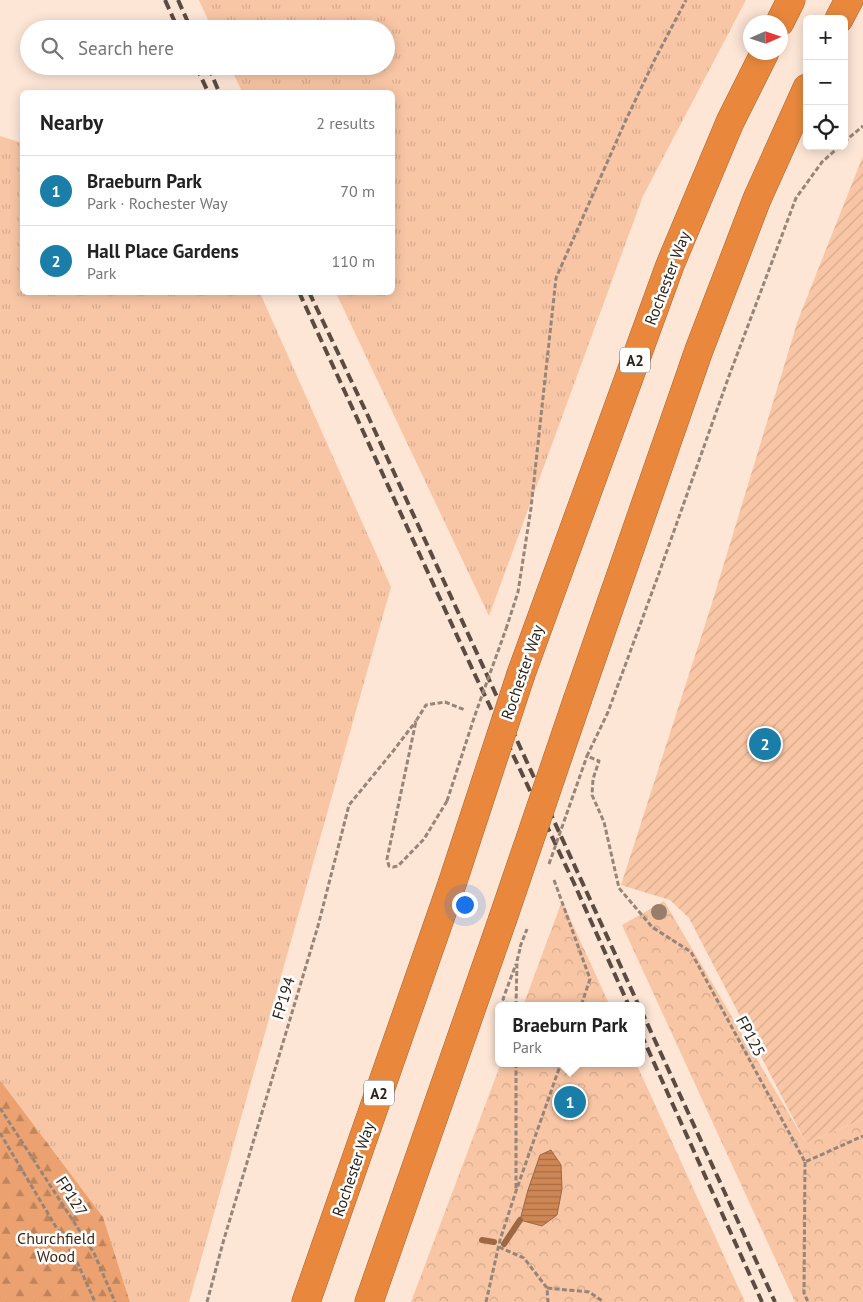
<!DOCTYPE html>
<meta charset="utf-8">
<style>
:root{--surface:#fff;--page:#f2f2f2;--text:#222;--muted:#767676;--line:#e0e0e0;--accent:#1b7ea9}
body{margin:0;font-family:"PT Sans",sans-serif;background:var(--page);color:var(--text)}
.controls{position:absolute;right:15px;top:15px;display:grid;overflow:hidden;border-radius:8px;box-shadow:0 2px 12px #0003}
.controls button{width:45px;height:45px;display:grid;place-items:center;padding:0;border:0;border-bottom:1px solid var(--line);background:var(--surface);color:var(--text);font:25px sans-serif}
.compass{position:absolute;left:743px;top:15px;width:45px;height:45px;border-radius:50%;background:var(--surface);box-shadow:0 2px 12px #0003;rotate:87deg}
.you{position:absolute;left:464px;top:904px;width:18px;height:18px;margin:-12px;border:4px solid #fff;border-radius:50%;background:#1a73e8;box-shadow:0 0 0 8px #1a73e833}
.badge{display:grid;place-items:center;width:32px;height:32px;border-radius:50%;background:var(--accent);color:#fff;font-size:16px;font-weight:700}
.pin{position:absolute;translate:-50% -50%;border:2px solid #fff;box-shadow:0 1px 5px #0006}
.popup{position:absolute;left:495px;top:1002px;width:150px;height:65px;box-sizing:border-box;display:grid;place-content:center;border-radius:8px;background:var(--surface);filter:drop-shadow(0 1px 4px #0005);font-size:16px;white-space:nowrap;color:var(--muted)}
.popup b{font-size:19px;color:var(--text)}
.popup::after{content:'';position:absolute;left:50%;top:100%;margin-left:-10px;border:10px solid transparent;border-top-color:var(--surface)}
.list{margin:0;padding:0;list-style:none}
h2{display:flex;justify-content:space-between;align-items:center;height:65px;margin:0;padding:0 20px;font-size:21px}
h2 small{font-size:16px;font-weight:400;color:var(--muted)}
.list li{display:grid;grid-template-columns:32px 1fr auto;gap:15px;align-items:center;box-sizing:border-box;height:70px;padding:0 20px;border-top:1px solid var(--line)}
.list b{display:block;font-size:19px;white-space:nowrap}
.list p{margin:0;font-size:16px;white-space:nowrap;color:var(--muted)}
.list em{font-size:16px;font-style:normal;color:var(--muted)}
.icon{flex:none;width:28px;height:28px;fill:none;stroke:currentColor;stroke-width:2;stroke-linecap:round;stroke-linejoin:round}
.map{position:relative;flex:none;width:863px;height:1302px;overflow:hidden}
.search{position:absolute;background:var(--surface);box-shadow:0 2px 12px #0003;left:20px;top:20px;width:375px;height:55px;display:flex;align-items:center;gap:12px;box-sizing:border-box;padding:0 18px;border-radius:28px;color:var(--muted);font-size:19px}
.panel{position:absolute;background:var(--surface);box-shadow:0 2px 12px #0003;left:20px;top:90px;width:375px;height:205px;border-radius:8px}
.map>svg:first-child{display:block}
</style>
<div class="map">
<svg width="863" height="1302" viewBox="0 0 863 1302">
<defs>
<pattern id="grass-tufts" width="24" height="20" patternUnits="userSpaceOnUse" patternTransform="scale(1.25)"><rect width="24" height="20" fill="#f8c6a5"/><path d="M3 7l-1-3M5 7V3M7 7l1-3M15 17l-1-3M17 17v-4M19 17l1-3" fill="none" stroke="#d5aa8d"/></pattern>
<pattern id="forest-firs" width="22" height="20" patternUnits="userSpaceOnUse" patternTransform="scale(1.25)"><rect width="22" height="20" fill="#eca270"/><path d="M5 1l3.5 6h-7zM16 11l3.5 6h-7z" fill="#c0845b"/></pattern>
<pattern id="park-crowns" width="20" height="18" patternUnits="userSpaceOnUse" patternTransform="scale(1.25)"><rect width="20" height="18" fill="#f8c6a5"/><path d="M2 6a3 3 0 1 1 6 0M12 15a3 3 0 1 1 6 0" fill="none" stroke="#d5aa8d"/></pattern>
<pattern id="garden-furrows" width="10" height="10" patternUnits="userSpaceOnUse" patternTransform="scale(1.25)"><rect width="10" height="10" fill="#f8c6a5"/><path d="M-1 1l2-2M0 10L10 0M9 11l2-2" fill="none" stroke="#d5aa8d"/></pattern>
<pattern id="water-rules" width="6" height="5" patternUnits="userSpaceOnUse" patternTransform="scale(1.25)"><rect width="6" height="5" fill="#cd8654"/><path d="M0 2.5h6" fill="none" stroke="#a76d45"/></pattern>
</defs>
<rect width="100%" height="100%" fill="#fee6d6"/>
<g fill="url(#grass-tufts)">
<path d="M199 0H746L643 196 489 616 336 293 392 292V92H242L230 66H386V29H212Z"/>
<path d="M0 136 22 143V292L260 293 391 587 189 1302H130L103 1217 0 1080Z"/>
</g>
<path fill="url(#forest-firs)" d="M0 1080 103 1217 130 1302H0Z"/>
<g fill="url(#park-crowns)">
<path d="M562 901 610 1006H523Z"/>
<path d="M664 901 806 1143 863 1119V1302H795L622 925Z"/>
<path d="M501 1063H636L745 1302H411Z"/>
</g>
<path fill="url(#garden-furrows)" d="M863 156V1119L806 1143 689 918 670 900 621 885 712 603 798 320Z"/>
<path fill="url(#water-rules)" stroke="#9d6843" d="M551 1150 561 1165 562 1189 557 1215 542 1226 520 1220 528 1190 540 1155Z"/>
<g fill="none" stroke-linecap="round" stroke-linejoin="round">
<g stroke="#9d6843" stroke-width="6">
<path d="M482 1240 494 1242"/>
<path d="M504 1244 520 1220"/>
</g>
<g stroke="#a86531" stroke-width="29">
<g id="highway">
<path d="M839 19 849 0"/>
<path d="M780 22 791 0"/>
<path d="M521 674 670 265 730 122 765 52"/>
<path d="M578 698 699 350 757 199 807 88"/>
<path d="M306 1302 452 884"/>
<path d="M369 1302 502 921"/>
</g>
</g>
<g stroke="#978579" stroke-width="3" stroke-dasharray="5 2.5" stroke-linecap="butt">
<path d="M844 142 863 126"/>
<path d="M840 146 822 162 796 198 729 376 658 576 608 712 587 756 599 761 593 779 592 795 604 822 619 888 652 927 691 952 805 1162 863 1136"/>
<path d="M506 629 518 592 531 508 556 278 625 122 654 61 686 0"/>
<path d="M447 801 424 839 398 866 393 867 389 866 387 859 416 721 426 705 445 702 465 710"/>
<path d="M554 880 590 979 581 1006"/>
<path d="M509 1006 503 999 516 964"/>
<path d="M516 1006 517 961 520 949"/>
<path d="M0 1108 94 1253 115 1302"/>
<path d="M0 1133 78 1264 95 1302"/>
<path d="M805 1162 804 1293 808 1302"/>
<path d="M516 1188V1063"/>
<path d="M499 1247 524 1258 547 1288 548 1302"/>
<path d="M547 1288 589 1292 604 1302"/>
<path d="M207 1302 224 1239 318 926 349 805 394 750 416 721"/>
<path d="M486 1302 500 1240 516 1191 561 1063"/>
</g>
<use href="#highway" stroke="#e9883d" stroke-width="28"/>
<g stroke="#5a4c42" stroke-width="4" stroke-dasharray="10 5" stroke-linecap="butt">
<path d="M165 0 178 29"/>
<path d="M178 0 191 29"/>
<path d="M196 66 208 92"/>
<path d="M208 66 219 92"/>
<path d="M299 292 476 677 573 881 629 1006"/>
<path d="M309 292 368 416 639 1006"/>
<path d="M641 1010 775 1302"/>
<path d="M641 1034 762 1302"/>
</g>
<g stroke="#a86531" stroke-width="29" stroke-linecap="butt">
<g id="highway-bridge">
<path d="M452 884 521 674"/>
<path d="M502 921 578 698"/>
</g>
</g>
<g stroke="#978579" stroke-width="3" stroke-dasharray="5 2.5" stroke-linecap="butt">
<path d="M447 801 475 715 506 629"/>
<path d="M549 864 587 756"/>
<path d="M520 947 527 929"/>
</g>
<use href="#highway-bridge" stroke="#e9883d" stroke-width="28"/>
</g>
<circle fill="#987d6a" cx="659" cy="912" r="8"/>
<g text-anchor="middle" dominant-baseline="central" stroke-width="5" stroke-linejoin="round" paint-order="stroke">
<g fill="#fff" stroke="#6d655f" stroke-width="1">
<rect x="620" y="347.5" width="30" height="25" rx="4"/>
<rect x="364" y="1080.5" width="30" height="25" rx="4"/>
</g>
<g font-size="15" font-weight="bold" fill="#2e231b">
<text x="635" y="360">A2</text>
<text x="379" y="1093">A2</text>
</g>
<g font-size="16" fill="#2e231b" stroke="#fff">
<text transform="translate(667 278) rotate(-69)">Rochester Way</text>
<text transform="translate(522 672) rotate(-71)">Rochester Way</text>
<text transform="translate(283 998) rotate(-73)">FP194</text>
<text transform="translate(751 1036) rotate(62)">FP125</text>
<text transform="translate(353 1169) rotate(-71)">Rochester Way</text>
<text transform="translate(72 1196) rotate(57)">FP127</text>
</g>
<g font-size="16" fill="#442711" stroke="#fff">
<text x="56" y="1238">Churchfield<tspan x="56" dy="18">Wood</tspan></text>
</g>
</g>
</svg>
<div class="controls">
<button>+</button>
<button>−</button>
<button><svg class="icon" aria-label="locate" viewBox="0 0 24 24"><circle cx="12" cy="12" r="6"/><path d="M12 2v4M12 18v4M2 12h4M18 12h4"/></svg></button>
</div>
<svg class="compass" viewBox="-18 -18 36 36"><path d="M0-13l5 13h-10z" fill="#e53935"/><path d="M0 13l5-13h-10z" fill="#767676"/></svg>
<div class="you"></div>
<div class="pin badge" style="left:570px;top:1102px">1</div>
<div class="popup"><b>Braeburn Park</b>Park</div>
<div class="pin badge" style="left:765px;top:744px">2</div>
<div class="search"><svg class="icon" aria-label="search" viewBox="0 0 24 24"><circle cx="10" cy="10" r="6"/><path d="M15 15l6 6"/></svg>Search here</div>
<section class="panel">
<h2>Nearby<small>2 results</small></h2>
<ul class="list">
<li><span class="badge">1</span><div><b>Braeburn Park</b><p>Park · Rochester Way</p></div><em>70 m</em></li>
<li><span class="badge">2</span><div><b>Hall Place Gardens</b><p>Park</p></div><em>110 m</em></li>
</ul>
</section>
</div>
